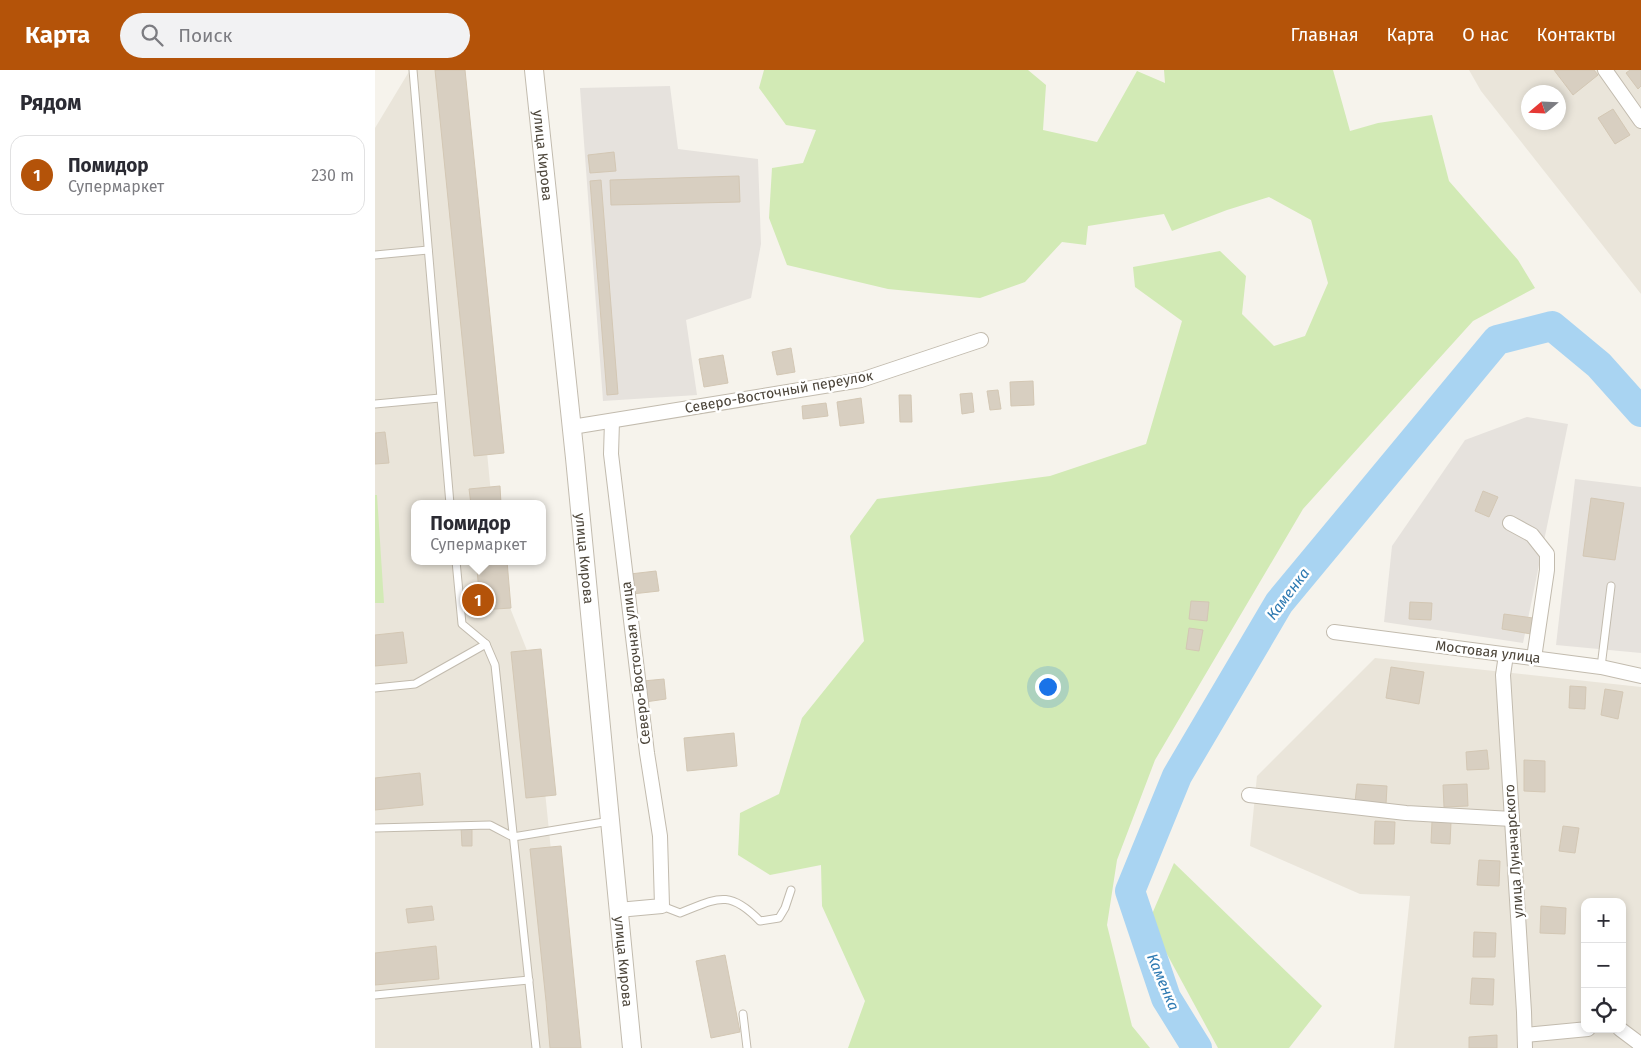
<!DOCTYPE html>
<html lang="ru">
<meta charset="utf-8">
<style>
:root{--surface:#fff;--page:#f2f2f3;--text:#2b2b33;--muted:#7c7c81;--line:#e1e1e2;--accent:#b45309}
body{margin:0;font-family:"Fira Sans",sans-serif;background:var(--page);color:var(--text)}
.controls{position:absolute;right:15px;bottom:15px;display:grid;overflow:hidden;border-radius:10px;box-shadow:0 2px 8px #0003}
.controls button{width:45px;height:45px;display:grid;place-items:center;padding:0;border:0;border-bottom:1px solid var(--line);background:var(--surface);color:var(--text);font:25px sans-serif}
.compass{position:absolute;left:1146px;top:15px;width:45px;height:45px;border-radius:50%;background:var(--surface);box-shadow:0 2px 8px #0003;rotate:251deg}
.you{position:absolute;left:672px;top:616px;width:18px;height:18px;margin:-12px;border:4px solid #fff;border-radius:50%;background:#1a73e8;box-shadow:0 0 0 8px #1a73e833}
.badge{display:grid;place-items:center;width:32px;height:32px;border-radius:50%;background:var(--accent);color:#fff;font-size:16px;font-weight:700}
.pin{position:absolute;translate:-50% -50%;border:2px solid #fff;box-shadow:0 1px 5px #0006}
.popup{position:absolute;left:36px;top:430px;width:135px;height:65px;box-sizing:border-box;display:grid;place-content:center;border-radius:10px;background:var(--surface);filter:drop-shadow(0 1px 4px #0005);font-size:16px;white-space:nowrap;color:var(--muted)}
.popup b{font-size:19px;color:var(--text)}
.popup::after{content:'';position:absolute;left:50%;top:100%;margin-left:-10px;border:10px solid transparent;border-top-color:var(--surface)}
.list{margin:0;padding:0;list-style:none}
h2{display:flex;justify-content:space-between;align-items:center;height:65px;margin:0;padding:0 20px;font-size:21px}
h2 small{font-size:16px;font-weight:400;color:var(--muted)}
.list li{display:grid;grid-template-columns:32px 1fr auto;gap:15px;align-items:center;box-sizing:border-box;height:80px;margin:0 10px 10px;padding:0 10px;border:1px solid var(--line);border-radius:15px}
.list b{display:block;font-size:19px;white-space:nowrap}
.list p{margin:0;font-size:16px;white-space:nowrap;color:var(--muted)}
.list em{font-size:16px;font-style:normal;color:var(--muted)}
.icon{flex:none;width:28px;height:28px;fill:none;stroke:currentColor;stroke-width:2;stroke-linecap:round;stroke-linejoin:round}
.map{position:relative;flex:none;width:1266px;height:978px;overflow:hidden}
header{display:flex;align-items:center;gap:30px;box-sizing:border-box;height:70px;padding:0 25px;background:var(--accent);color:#fff}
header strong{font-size:24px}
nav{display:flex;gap:28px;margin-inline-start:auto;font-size:18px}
.search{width:350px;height:45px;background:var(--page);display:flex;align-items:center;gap:12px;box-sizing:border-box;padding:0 18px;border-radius:28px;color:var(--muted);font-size:19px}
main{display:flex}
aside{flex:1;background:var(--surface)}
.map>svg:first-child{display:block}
</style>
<header>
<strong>Карта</strong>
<div class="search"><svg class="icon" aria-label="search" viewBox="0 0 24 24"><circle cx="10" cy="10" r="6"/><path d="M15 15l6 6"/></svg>Поиск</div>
<nav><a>Главная</a><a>Карта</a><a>О нас</a><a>Контакты</a></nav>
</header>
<main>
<aside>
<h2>Рядом<small></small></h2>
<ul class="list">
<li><span class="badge">1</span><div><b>Помидор</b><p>Супермаркет</p></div><em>230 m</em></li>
</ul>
</aside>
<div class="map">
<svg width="1266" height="978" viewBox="0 0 1266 978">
<rect width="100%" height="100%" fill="#f6f3ec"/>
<g fill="#eae5da" fill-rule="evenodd">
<path d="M35 0H75L117 434H39V491H122L124 510 157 593 196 978H0V58Z"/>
<path d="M1094 0H1266V224L1106 21ZM1154 22H1184V52H1154Z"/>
<path d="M1000 588 1266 617V978H1019L1035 826 985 824 875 776 882 706ZM1210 832H1247V959H1210Z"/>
</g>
<g fill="#e6e2dd">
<path d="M295 16 303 79 383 89 386 174 376 228 311 250 322 325 228 331 205 18Z"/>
<path d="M1152 347 1193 354 1148 573 1009 552 1017 476 1090 370Z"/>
<path d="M1200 409 1266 417V583L1181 575Z"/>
</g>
<g fill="#d2eab5">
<path d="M389 0H653L671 15 668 60 722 72 762 1 790 13 789 0H958L975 61 1003 53 1057 45 1074 111 1143 190 1160 218 1098 251 928 439 780 690 742 790 732 855 757 956 775 978H473L490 931 447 836 446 795 395 805 363 785 365 743 404 724 427 648 489 571 475 466 502 429 675 406 771 374 807 251 760 217 758 197 845 181 871 206 867 244 899 276 930 266 953 213 936 150 894 127 852 140 797 161 789 144 713 156 711 175 687 172 650 212 605 228 513 219 412 195 394 148 397 98 428 93 441 60 411 55 384 18Z"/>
<path d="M0 425H2L9 533H0Z"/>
<path d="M799 793 947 936 914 978H843L774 851Z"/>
</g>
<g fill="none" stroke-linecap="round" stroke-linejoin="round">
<path stroke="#a9d4f2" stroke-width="30" d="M822 978 791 928 755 821 802 706 904 533 1122 270 1177 256 1224 295 1266 342"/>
</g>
<g fill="#d8cfc1" stroke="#d3c7b4">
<path d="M60 0H90L129 383 99 386Z"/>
<path d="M1179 0H1219L1223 5 1198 25Z"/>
<path d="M1255 0H1266V16L1263 19 1251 3Z"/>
<path d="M1238 39 1255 65 1240 74 1223 48Z"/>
<path d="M239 82 241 101 215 103 213 85Z"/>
<path d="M364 106 365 132 236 135 235 110Z"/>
<path d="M226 110 243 324 232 325 215 111Z"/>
<path d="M416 278 420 302 402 305 397 282Z"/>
<path d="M348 285 353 313 329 317 324 289Z"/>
<path d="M658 311 659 335 636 336 635 312Z"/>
<path d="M623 320 626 339 615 340 612 321Z"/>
<path d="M597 323 599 342 587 344 585 324Z"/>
<path d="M524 325H536L537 352H525Z"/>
<path d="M486 328 489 353 465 356 462 332Z"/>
<path d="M451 333 453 346 428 349 427 336Z"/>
<path d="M10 362 14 393 0 394V363Z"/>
<path d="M125 416 126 434H96L94 419Z"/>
<path d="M1108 421 1123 427 1114 447 1100 441Z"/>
<path d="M1216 428 1249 433 1240 490 1208 486Z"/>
<path d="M101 491H132L136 538 106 540Z"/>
<path d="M281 501 284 521 257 524 255 504Z"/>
<path d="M816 531 834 532 832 551 814 549Z"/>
<path d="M1035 532 1057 533 1056 550 1034 549Z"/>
<path d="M1129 544 1158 548 1156 564 1127 559Z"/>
<path d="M814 558 828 560 824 581 811 579Z"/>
<path d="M28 562 32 593 0 596V565Z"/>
<path d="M166 579 181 725 151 728 136 582Z"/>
<path d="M1016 597 1049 602 1044 634 1011 628Z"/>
<path d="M289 609 291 629 270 632 268 611Z"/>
<path d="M1195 616 1211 617 1210 639 1194 638Z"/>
<path d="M1230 619 1248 622 1243 649 1226 645Z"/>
<path d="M359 663 362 696 312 701 309 668Z"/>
<path d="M1112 680 1114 699 1092 700 1091 682Z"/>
<path d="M1149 690 1170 691V722L1149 721Z"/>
<path d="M45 703 48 735 0 740V708Z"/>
<path d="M982 714 1012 716 1011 734 980 732Z"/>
<path d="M1092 714 1093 736 1069 737 1068 715Z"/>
<path d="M1000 751 1020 752 1019 774H999Z"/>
<path d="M1057 751 1076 752 1075 774 1056 773Z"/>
<path d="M97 756V776H87L86 757Z"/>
<path d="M1188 756 1204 758 1200 783 1184 781Z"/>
<path d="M186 776 206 978H175L171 931 155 779Z"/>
<path d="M1104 790 1125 791 1124 816 1102 815Z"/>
<path d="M57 836 59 850 33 853 31 839Z"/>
<path d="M1166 836 1191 838 1190 864 1165 863Z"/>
<path d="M1099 862 1121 863 1120 887H1098Z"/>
<path d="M61 876 64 909 0 915V883Z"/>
<path d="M350 885 365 962 336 968 321 891Z"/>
<path d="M1097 908 1119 909 1118 935 1095 934Z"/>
<path d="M1122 965V978H1094V967Z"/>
</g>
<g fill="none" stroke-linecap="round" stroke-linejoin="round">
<g stroke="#c2bbae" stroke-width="9">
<g id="service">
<path d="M38 0 75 434"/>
<path d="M0 185 53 180"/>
<path d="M0 334 65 328"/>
<path d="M81 491 87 554 111 574 120 595 161 978"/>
<path d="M1226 597 1236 516"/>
<path d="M0 618 40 614 111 574"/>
<path d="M0 758 115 755 138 767 235 751"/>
<path d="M287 836 305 843C343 828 354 819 385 851L404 848 410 838 416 820"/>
<path d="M0 925 154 910"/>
<path d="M368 944 372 978"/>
</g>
</g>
<g stroke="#c2bbae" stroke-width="16">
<g id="minor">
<path d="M1230 0 1266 51"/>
<path d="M237 351 236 384 272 683 285 766 287 836 243 840"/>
<path d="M197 357 486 310 606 270"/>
<path d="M1135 453 1157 465 1172 484V500L1159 588"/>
<path d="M959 562 1226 597 1266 606"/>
<path d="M1131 585 1128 605 1149 942 1150 978"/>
<path d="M874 725 1031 743 1137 749"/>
<path d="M1245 959 1265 974V978"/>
<path d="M1150 965 1213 959"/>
</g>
</g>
<g stroke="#c2bbae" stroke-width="20">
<g id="tertiary">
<path id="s1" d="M159 0 200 388 257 978"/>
</g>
</g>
<use href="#service" stroke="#fff" stroke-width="7"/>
<use href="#minor" stroke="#fff" stroke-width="14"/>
<use href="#tertiary" stroke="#fff" stroke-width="18"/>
</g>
<g text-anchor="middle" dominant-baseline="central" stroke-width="5" stroke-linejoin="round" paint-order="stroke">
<g font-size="14" fill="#4b4439" stroke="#fff">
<text stroke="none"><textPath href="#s1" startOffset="86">улица Кирова</textPath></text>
<text transform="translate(404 322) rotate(-10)">Северо-Восточный переулок</text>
<text stroke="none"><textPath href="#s1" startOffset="491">улица Кирова</textPath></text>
<text transform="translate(1113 582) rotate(7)">Мостовая улица</text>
<text transform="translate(261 593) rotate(-97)">Северо-Восточная улица</text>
<text transform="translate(1139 781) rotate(-94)">улица Луначарского</text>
<text stroke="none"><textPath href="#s1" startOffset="896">улица Кирова</textPath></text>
</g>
<g font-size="15" font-style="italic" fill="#2e7ab2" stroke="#fff">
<text transform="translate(913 524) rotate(-53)">Каменка</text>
<text transform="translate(788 912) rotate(67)">Каменка</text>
</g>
</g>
</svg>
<div class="controls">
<button>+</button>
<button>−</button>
<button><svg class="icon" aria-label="locate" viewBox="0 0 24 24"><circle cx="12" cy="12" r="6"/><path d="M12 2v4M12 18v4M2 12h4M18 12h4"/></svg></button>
</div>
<svg class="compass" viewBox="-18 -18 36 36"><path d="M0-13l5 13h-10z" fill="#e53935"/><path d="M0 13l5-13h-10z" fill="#7c7c81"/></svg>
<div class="you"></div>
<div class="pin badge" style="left:103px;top:530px">1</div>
<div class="popup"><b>Помидор</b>Супермаркет</div>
</div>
</main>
